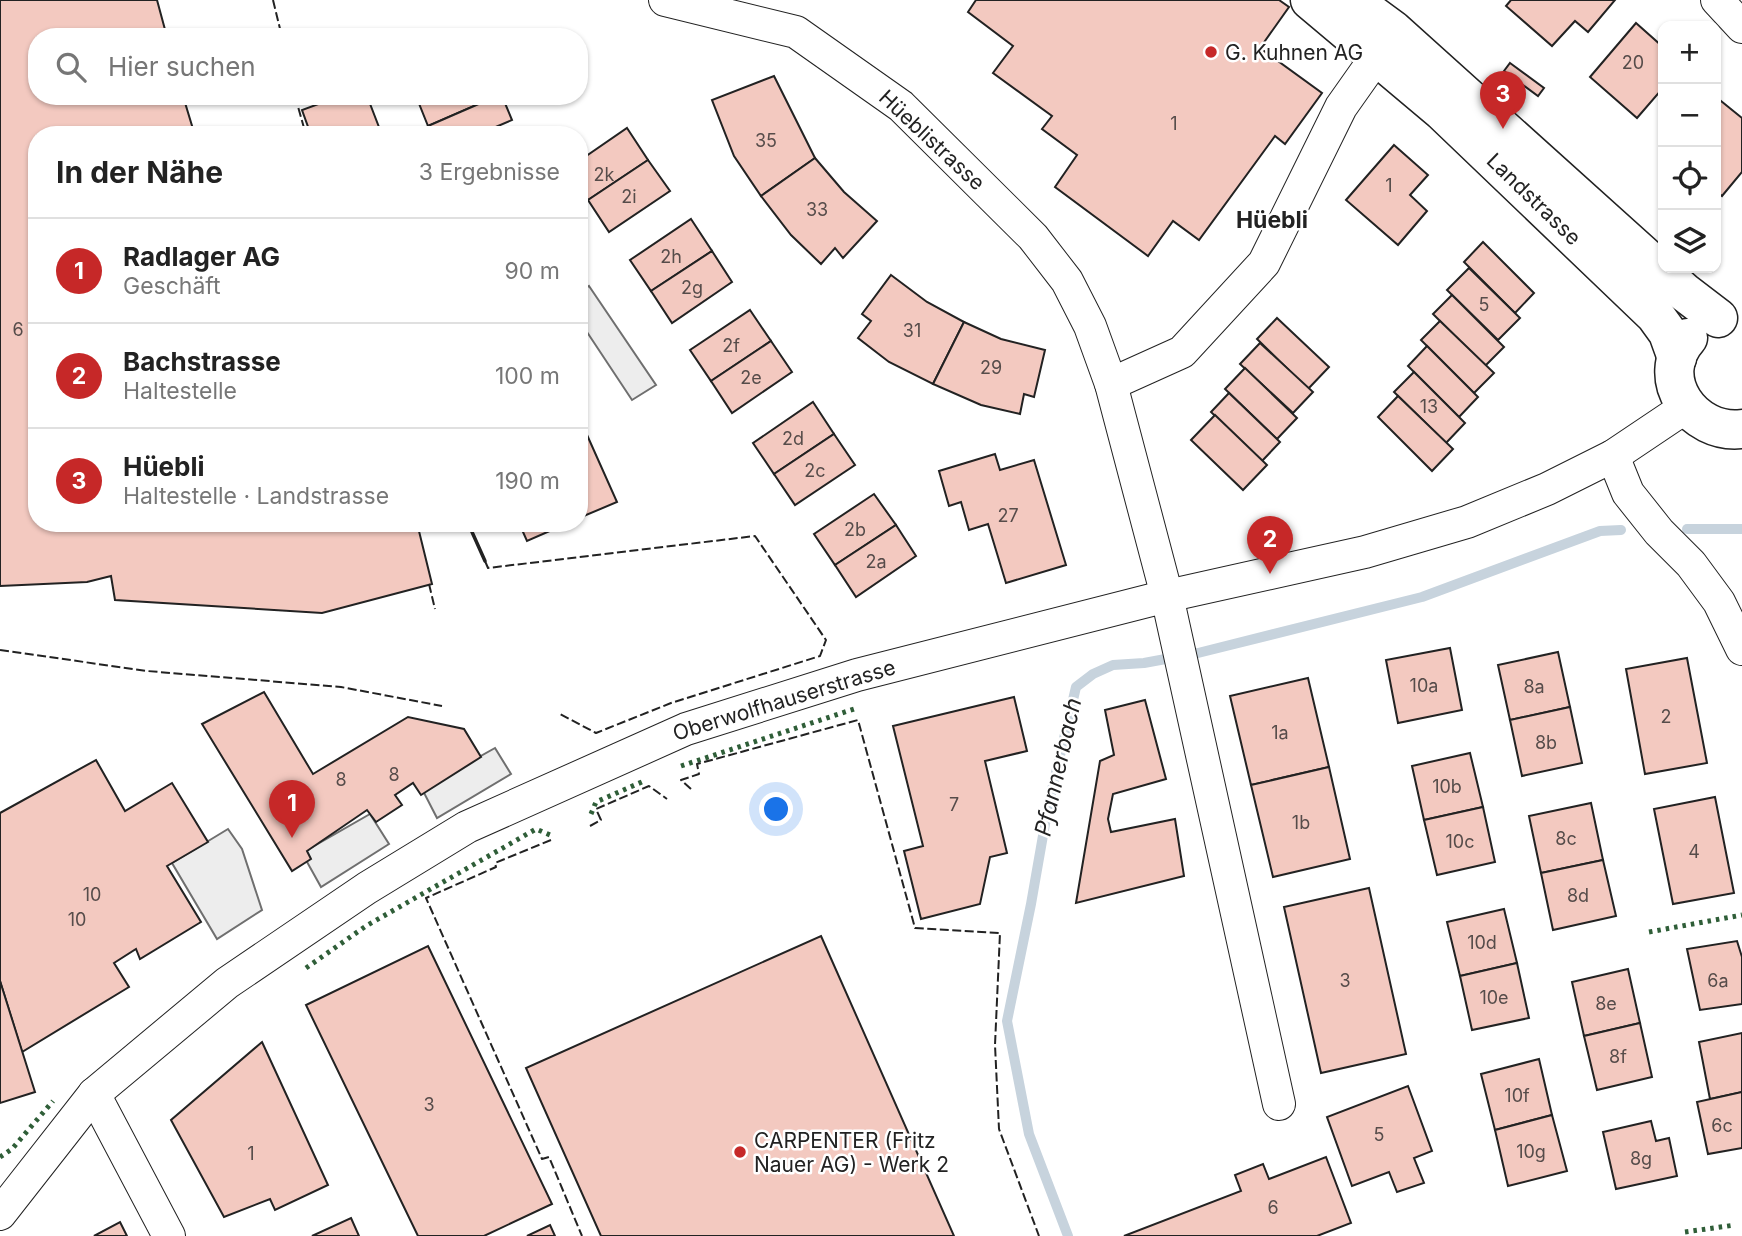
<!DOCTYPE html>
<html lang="de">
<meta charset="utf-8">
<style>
:root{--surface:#fff;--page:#f6f6f6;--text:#222;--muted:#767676;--line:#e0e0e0;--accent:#c62828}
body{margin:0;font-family:Inter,sans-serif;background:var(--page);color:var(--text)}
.controls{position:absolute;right:21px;top:21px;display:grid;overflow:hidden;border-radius:14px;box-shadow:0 2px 5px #0004}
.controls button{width:63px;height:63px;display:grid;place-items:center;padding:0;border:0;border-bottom:2px solid var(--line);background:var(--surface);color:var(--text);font:35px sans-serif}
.you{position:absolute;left:777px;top:810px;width:24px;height:24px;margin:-18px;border:5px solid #fff;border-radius:50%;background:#1a73e8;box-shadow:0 0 0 10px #1a73e833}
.badge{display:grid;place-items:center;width:46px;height:46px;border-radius:50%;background:var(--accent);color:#fff;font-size:23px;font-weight:700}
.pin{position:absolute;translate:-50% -58px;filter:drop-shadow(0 2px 4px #0008)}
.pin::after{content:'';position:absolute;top:37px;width:24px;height:21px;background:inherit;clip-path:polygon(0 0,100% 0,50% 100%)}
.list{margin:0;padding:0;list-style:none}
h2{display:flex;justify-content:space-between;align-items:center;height:91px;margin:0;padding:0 28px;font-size:30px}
h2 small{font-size:23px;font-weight:400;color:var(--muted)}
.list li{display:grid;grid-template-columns:46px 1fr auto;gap:21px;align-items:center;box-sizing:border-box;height:105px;padding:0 28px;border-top:2px solid var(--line)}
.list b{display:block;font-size:26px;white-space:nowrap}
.list p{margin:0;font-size:23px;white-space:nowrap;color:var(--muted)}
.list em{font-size:23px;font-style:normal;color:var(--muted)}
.icon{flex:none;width:38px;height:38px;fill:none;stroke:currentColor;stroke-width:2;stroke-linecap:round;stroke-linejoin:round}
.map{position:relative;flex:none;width:1742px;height:1236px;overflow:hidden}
.search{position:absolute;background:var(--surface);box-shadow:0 2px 5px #0004;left:28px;top:28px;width:560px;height:77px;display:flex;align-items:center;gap:18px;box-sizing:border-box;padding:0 24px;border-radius:28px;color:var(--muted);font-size:26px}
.panel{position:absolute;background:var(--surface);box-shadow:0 2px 5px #0004;left:28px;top:126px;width:560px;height:406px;border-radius:28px}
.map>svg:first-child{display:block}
</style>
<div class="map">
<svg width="1742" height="1236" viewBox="0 0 1742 1236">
<rect width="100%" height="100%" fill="#fff"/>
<g fill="#ededed" stroke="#6f6f6f" stroke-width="2">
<path d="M589 286 656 385 632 400 579 320V293Z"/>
<path d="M495 748 511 774 437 818 422 789Z"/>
<path d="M370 814 389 844 321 887 302 853Z"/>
<path d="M228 829 242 849 262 910 217 939 172 863Z"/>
</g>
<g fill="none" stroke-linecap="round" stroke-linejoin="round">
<g stroke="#c7d3dd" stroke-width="10">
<path d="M1687 529H1742"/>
<path d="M1068 1236 1029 1134 1007 1021 1031 904 1048 807 1076 687 1093 674 1113 665 1144 663 1198 653 1422 597 1600 531 1621 530"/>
</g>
</g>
<g fill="#f3c9c0" stroke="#222" stroke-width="2">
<path d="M0 0H157L167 37H37V96H183L193 129 203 135H37V523H417L432 584 322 613 115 600 111 576 87 582 0 586Z"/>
<path d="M976 0H1279L1289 7 1260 48 1322 93 1285 144 1275 136 1199 240 1173 221 1148 256 1055 187 1077 155 1042 129 1052 116 993 73 1013 46 968 12Z"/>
<path d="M1511 0H1615L1588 32 1575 21 1552 46 1506 6Z"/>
<path d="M1636 23 1663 47V88L1637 118 1590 77Z"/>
<path d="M1510 63 1544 88 1538 96 1504 71Z"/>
<path d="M774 76 815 158 761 196 734 156 712 100Z"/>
<path d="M340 96H367L382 135H311L302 110Z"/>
<path d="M429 96H497L428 126 418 101Z"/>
<path d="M497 96H502L512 120 477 135H432L428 126Z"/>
<path d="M1721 101 1742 118V172L1722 196 1716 191V107Z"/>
<path d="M627 128 648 160 588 200 579 187V161Z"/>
<path d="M1394 145 1428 175 1410 195 1427 211 1398 245 1346 200Z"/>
<path d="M815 158 844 192 877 221 843 258 835 248 821 264 791 235 761 196Z"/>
<path d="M648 160 670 191 609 232 588 200Z"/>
<path d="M691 219 712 251 651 291 630 260Z"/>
<path d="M1483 242 1534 293 1515 313 1464 262Z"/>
<path d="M712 251 732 282 672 323 651 291Z"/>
<path d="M1469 268 1520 318 1498 340 1447 290Z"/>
<path d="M891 275 927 302 964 322 933 384 889 362 858 338 871 321 862 314Z"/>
<path d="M1452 295 1504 347 1485 366 1433 314Z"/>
<path d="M750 310 771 341 711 381 690 350Z"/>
<path d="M1277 318 1329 367 1308 389 1257 339Z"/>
<path d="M1440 321 1494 373 1474 393 1421 340Z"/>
<path d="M964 322 1001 339 1045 350 1034 397 1024 394 1020 414 981 405 933 384Z"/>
<path d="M771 341 792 372 732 413 711 381Z"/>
<path d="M1260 343 1313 392 1293 413 1240 364Z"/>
<path d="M1427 346 1478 397 1459 417 1408 366Z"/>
<path d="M1245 368 1297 418 1277 439 1225 389Z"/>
<path d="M1414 372 1465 423 1446 443 1394 392Z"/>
<path d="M1229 393 1280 442 1262 461 1211 412Z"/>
<path d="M1398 396 1453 449 1432 471 1378 417Z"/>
<path d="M813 402 834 434 774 474 753 443Z"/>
<path d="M1215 415 1267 465 1243 490 1191 440Z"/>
<path d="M579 417 617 502 579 518Z"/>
<path d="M834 434 855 465 795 505 774 474Z"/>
<path d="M995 454 1000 470 1034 460 1066 565 1006 583 988 524 969 530 961 502 949 506 939 471Z"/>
<path d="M874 494 896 525 835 565 814 534Z"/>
<path d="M519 523H568L527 541Z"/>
<path d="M896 525 916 556 856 597 835 565Z"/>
<path d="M1450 648 1462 710 1398 723 1386 660Z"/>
<path d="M1558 652 1570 707 1510 720 1498 665Z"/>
<path d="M1687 658 1707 763 1645 774 1626 669Z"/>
<path d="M1308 678 1329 767 1251 785 1230 696Z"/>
<path d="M264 692 313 774 408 717 464 729 481 757 421 795 413 783 395 795 402 805 376 822 367 810 307 851 311 859 292 871 202 724Z"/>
<path d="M1014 697 1027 751 985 761 1007 853 990 857 980 904 921 919 904 851 923 846 893 726Z"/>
<path d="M1145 700 1166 779 1113 794 1108 819 1111 832 1175 819 1184 876 1076 903 1100 761 1114 755 1105 710Z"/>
<path d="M1570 707 1582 763 1522 776 1510 720Z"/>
<path d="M1470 753 1483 807 1424 820 1412 766Z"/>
<path d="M96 760 125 811 172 783 208 842 167 866 201 922 140 959 136 949 114 963 129 987 22 1052 0 981V813Z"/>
<path d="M1329 767 1350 859 1273 877 1251 785Z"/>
<path d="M1715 797 1734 893 1673 904 1654 809Z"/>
<path d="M1591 803 1603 860 1541 873 1529 816Z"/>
<path d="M1483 807 1495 862 1437 875 1424 820Z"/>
<path d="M1603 860 1616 916 1553 930 1541 873Z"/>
<path d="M1369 888 1406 1054 1321 1073 1284 907Z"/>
<path d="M1504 909 1517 963 1460 976 1447 922Z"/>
<path d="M821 936 954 1236H601L526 1068Z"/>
<path d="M1737 941 1742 957V1004L1700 1010 1687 949Z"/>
<path d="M428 946 552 1204 484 1236H418L306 1005Z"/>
<path d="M1517 963 1529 1018 1472 1030 1460 976Z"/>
<path d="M1628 969 1640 1023 1584 1036 1572 982Z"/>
<path d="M0 981 35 1092 0 1103Z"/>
<path d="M1640 1023 1652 1077 1597 1090 1584 1036Z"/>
<path d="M1742 1033V1092L1710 1099 1699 1042Z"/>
<path d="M262 1042 328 1185 275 1210 270 1199 224 1217 171 1120Z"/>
<path d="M1539 1059 1552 1115 1495 1130 1481 1074Z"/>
<path d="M1408 1086 1432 1151 1414 1158 1424 1183 1397 1192 1389 1172 1352 1186 1327 1117Z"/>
<path d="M1742 1092V1148L1708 1154 1697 1102Z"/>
<path d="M1552 1115 1567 1171 1508 1186 1495 1130Z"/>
<path d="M1651 1121 1656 1141 1669 1138 1677 1176 1616 1189 1603 1132Z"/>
<path d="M1326 1157 1351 1223 1317 1236H1124L1241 1191 1235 1175 1263 1164 1269 1179Z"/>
<path d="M351 1218 359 1236H312Z"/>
<path d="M120 1222 127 1236H94Z"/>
<path d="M550 1225 555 1236H527Z"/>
</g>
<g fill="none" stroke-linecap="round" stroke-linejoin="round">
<g stroke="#222" stroke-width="34">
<g id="minor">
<path d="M665 0 796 32 901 106 1033 237 1067 281 1090 326 1111 384 1167 596 1279 1104"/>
<path d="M1717 0 1742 27"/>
<path d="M1111 384 1182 352 1264 263 1341 107 1377 56"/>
<path d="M1613 456 1628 493 1659 532 1691 564 1719 602 1742 649"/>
<path d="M94 1094 169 1236"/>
<path d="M0 1214 94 1094 227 983 367 888 467 827 686 729 857 675 1167 596 1365 552 1467 522 1547 489 1613 456 1686 407"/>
</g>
</g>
<g stroke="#222" stroke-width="41">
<g id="secondary">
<path d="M1310 0 1442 111 1655 315 1668 333 1677 358"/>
<path d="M1352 0 1393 30 1684 292 1718 318"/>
<path d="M1688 338C1652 378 1693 435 1742 429"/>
</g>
</g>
<use href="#minor" stroke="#fff" stroke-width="32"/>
<use href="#secondary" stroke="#fff" stroke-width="38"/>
<g stroke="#2f5e38" stroke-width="5" stroke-dasharray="3.5 5" stroke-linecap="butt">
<path d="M681 766 857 708"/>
<path d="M591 814 596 802 644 781"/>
<path d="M1649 932 1742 915"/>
<path d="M306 968 366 926 536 829 550 835"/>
<path d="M0 1157 12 1149 53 1101"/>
<path d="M1685 1232 1735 1225"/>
</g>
<g stroke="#222" stroke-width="2" stroke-dasharray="9 3.5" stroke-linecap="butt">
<path d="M273 0 282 37"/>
<path d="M295 96 306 135"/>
<path d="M485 561 488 568 755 536 826 640 820 656 671 703 596 733 560 714"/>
<path d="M429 584 435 609"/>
<path d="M0 650 147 671 341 687 442 706"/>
<path d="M691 789 681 780 699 774 697 764 858 720 915 928 1000 933 995 1045 999 1129 1039 1236"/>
<path d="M590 826 601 820 596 809 649 786 667 799"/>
<path d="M551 840 495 863 496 867 426 898 542 1159 549 1157 582 1236"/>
</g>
<path stroke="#222" stroke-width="3.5" d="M468 523 485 561"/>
</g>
<g fill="#c62828" stroke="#fff" stroke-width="2.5">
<circle cx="1211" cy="52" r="7"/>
<circle cx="740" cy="1152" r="7"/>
</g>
<g text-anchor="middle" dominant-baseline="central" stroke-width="5" stroke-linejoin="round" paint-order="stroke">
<g font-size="18" fill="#564c4a">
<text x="1633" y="62">20</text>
<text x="1174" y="123">1</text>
<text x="766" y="140">35</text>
<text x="604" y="174">2k</text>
<text x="1389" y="185">1</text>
<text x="629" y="196">2i</text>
<text x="817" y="209">33</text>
<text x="671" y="256">2h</text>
<text x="692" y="287">2g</text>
<text x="1484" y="304">5</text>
<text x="18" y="329">6</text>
<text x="912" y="330">31</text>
<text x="731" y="345">2f</text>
<text x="991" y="367">29</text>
<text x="751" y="377">2e</text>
<text x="1429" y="406">13</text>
<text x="793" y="438">2d</text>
<text x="815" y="470">2c</text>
<text x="1008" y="515">27</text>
<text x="855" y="529">2b</text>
<text x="876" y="561">2a</text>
<text x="1424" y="685">10a</text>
<text x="1534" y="686">8a</text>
<text x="1666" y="716">2</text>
<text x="1280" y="732">1a</text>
<text x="1546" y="742">8b</text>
<text x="394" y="774">8</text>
<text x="341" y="779">8</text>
<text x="1447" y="786">10b</text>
<text x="954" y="804">7</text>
<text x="1301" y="822">1b</text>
<text x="1566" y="838">8c</text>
<text x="1460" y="841">10c</text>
<text x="1694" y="851">4</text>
<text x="92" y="894">10</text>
<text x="1578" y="895">8d</text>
<text x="77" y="919">10</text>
<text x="1482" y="942">10d</text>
<text x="1345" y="980">3</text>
<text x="1718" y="980">6a</text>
<text x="1494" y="997">10e</text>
<text x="1606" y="1003">8e</text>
<text x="1618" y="1056">8f</text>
<text x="1517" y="1095">10f</text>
<text x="429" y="1104">3</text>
<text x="1722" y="1125">6c</text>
<text x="1379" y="1134">5</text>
<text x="1531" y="1151">10g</text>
<text x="251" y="1153">1</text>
<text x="1641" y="1158">8g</text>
<text x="1273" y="1207">6</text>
</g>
<g font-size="21" fill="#222" stroke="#fff" text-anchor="start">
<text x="1225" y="52">G. Kuhnen AG</text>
<text x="754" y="1140">CARPENTER (Fritz<tspan x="754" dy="24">Nauer AG) - Werk 2</tspan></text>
</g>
<g font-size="21" fill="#222" stroke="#fff">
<text transform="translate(932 140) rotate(43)">Hüeblistrasse</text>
<text transform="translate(1534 199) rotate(44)">Landstrasse</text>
<text transform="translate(784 700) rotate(-17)">Oberwolfhauserstrasse</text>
</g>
<g font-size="23" font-weight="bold" fill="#222" stroke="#fff">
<text x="1272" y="220">Hüebli</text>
</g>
<g font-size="23" font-style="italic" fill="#222" stroke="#fff">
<text transform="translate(1058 767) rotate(-77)">Pfannerbach</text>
</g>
</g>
</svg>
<div class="controls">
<button>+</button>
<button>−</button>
<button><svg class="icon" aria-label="locate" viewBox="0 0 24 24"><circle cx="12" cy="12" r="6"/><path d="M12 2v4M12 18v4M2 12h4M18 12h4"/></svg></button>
<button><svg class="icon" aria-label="layers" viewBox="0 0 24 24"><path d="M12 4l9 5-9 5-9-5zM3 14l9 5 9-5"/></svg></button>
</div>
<div class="you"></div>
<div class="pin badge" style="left:292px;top:838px">1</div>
<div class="pin badge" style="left:1270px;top:574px">2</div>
<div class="pin badge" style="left:1503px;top:129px">3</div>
<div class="search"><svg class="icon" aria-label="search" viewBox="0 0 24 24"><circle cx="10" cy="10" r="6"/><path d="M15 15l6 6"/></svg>Hier suchen</div>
<section class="panel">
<h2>In der Nähe<small>3 Ergebnisse</small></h2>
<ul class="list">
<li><span class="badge">1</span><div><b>Radlager AG</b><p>Geschäft</p></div><em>90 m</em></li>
<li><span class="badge">2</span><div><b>Bachstrasse</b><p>Haltestelle</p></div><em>100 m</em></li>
<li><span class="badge">3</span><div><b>Hüebli</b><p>Haltestelle · Landstrasse</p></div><em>190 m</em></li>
</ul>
</section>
</div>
